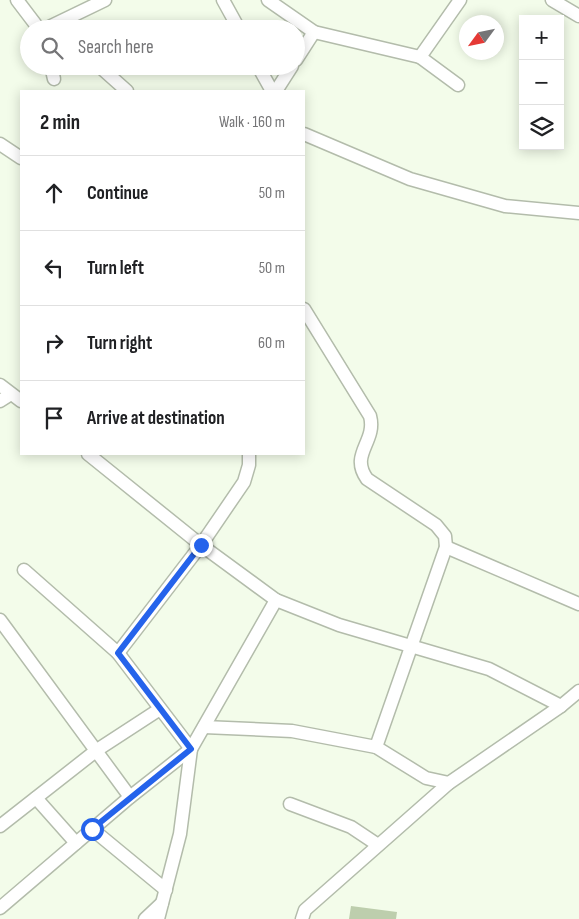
<!DOCTYPE html>
<meta charset="utf-8">
<style>
:root{--surface:#fff;--page:#f6f6f6;--text:#202124;--muted:#757577;--line:#e0e0e0}
body{margin:0;font-family:"Sofia Sans Condensed",sans-serif;background:var(--page);color:var(--text)}
.controls{position:absolute;right:15px;top:15px;display:grid;overflow:hidden;border-radius:0px;box-shadow:0 2px 12px #0003}
.controls button{width:45px;height:45px;display:grid;place-items:center;padding:0;border:0;border-bottom:1px solid var(--line);background:var(--surface);color:var(--text);font:25px sans-serif}
.compass{position:absolute;left:459px;top:15px;width:45px;height:45px;border-radius:50%;background:var(--surface);box-shadow:0 2px 12px #0003;rotate:237deg}
.stop{position:absolute;width:15px;height:15px;margin:-11px;border:4px solid #2563eb;border-radius:50%;background:#fff}
.stop.end{background:#2563eb;border-color:#fff;box-shadow:0 1px 5px #0008}
.list{margin:0;padding:0;list-style:none}
h2{display:flex;justify-content:space-between;align-items:center;height:65px;margin:0;padding:0 20px;font-size:21px}
h2 small{font-size:16px;font-weight:400;color:var(--muted)}
.list li{display:grid;grid-template-columns:32px 1fr auto;gap:15px;align-items:center;box-sizing:border-box;height:75px;padding:0 20px;border-top:1px solid var(--line)}
.list b{display:block;font-size:19px;white-space:nowrap}
.list em{font-size:16px;font-style:normal;color:var(--muted)}
.icon{flex:none;width:28px;height:28px;fill:none;stroke:currentColor;stroke-width:2;stroke-linecap:round;stroke-linejoin:round}
.map{position:relative;flex:none;width:579px;height:919px;overflow:hidden}
.search{position:absolute;background:var(--surface);box-shadow:0 2px 12px #0003;left:20px;top:20px;width:285px;height:55px;display:flex;align-items:center;gap:12px;box-sizing:border-box;padding:0 18px;border-radius:28px;color:var(--muted);font-size:19px}
.panel{position:absolute;background:var(--surface);box-shadow:0 2px 12px #0003;left:20px;top:90px;width:285px;height:365px;border-radius:0px}
.map>svg:first-child{display:block}
</style>
<div class="map">
<svg width="579" height="919" viewBox="0 0 579 919">
<rect width="100%" height="100%" fill="#f3fcea"/>
<path fill="#bdcead" d="M351 906 397 912 396 919H349Z"/>
<g fill="none" stroke-linecap="round" stroke-linejoin="round">
<g stroke="#b3bcab" stroke-width="15">
<g id="minor">
<path d="M17 0 39 29"/>
<path d="M223 0 239 29"/>
<path d="M268 0 314 32 420 57 458 85"/>
<path d="M552 0 579 16"/>
<path d="M45 29 105 0"/>
<path d="M420 57 460 0"/>
<path d="M296 60 314 32"/>
<path d="M51 66 54 79"/>
<path d="M99 66 127 91"/>
<path d="M258 66 272 91"/>
<path d="M276 91 292 66"/>
<path d="M304 134 410 179 505 206 579 213"/>
<path d="M0 144 21 158"/>
<path d="M304 309 370 416C377 442 349 454 367 479L436 525 445 536 446 547 376 747"/>
<path d="M0 385 21 401"/>
<path d="M0 401 11 394"/>
<path d="M88 454 201 545 276 600 339 625 489 669 561 706"/>
<path d="M446 547 579 604"/>
<path d="M24 570 118 653 191 749 180 834 158 919"/>
<path d="M0 620 130 797"/>
<path d="M118 653 201 545 244 482 249 465V454"/>
<path d="M204 727 292 731 376 747 426 778 449 783"/>
<path d="M36 798 76 843"/>
<path d="M290 804 351 827 378 845"/>
<path d="M0 826 97 750 160 709"/>
<path d="M92 829 166 890"/>
<path d="M0 908 130 797 191 749 276 600"/>
<path d="M145 919 162 903"/>
<path d="M302 919 305 910 449 783 561 706 579 691"/>
</g>
</g>
<use href="#minor" stroke="#fff" stroke-width="12"/>
</g>
<g fill="none" stroke-linecap="round" stroke-linejoin="round">
<path stroke="#2563eb" stroke-width="6" d="M92 829 191 749 118 653 201 545"/>
</g>
</svg>
<div class="controls">
<button>+</button>
<button>−</button>
<button><svg class="icon" aria-label="layers" viewBox="0 0 24 24"><path d="M12 4l9 5-9 5-9-5zM3 14l9 5 9-5"/></svg></button>
</div>
<svg class="compass" viewBox="-18 -18 36 36"><path d="M0-13l5 13h-10z" fill="#e53935"/><path d="M0 13l5-13h-10z" fill="#757577"/></svg>
<div class="stop" style="left:92px;top:829px"></div>
<div class="stop end" style="left:201px;top:545px"></div>
<div class="search"><svg class="icon" aria-label="search" viewBox="0 0 24 24"><circle cx="10" cy="10" r="6"/><path d="M15 15l6 6"/></svg>Search here</div>
<section class="panel">
<h2>2 min<small>Walk · 160 m</small></h2>
<ul class="list">
<li><svg class="icon" aria-label="ahead" viewBox="0 0 24 24"><path d="M12 20V5M6 11l6-6 6 6"/></svg><div><b>Continue</b></div><em>50 m</em></li>
<li><svg class="icon" aria-label="left" viewBox="0 0 24 24"><path d="M17 20v-9H6M10 6l-5 5 5 5"/></svg><div><b>Turn left</b></div><em>50 m</em></li>
<li><svg class="icon" aria-label="right" viewBox="0 0 24 24"><path d="M7 20v-9h11M14 6l5 5-5 5"/></svg><div><b>Turn right</b></div><em>60 m</em></li>
<li><svg class="icon" aria-label="arrive" viewBox="0 0 24 24"><path d="M6 21V4h12l-3 4 3 4H6"/></svg><div><b>Arrive at destination</b></div></li>
</ul>
</section>
</div>
